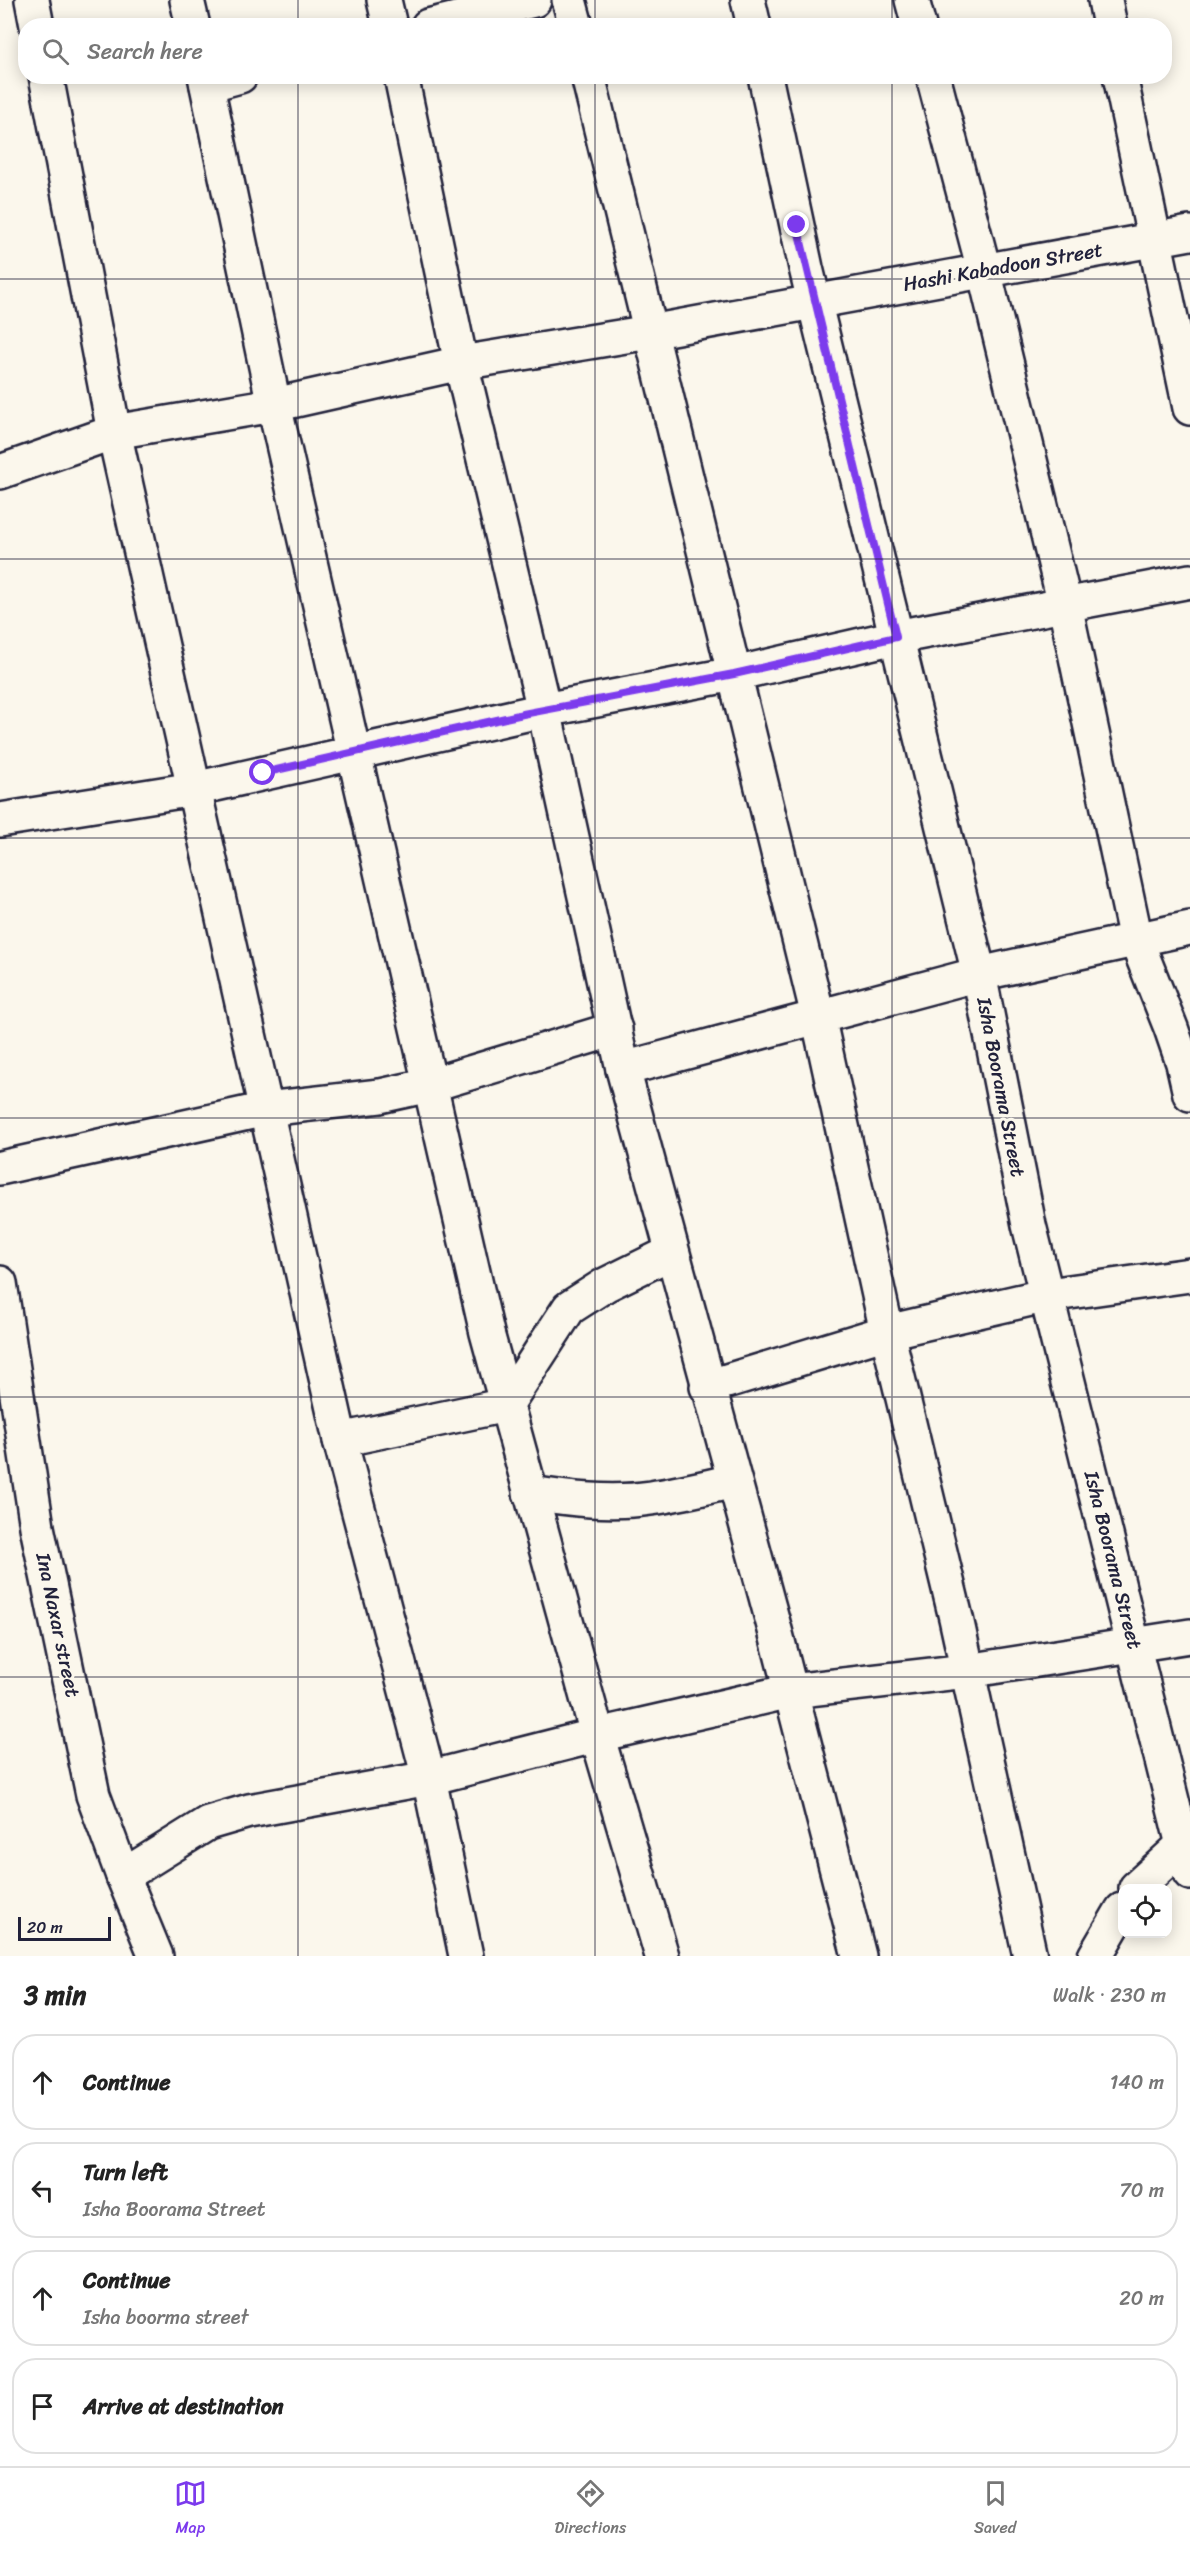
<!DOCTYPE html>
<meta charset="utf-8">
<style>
:root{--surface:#fff;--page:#f6f6f6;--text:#222;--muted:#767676;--line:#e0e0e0;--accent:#7c3aed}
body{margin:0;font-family:Sriracha,sans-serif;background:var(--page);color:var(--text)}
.controls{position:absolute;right:18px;bottom:18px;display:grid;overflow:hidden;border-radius:12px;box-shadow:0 3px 15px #0003}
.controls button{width:54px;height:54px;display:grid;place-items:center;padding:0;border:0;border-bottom:2px solid var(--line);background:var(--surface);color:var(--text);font:30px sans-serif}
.scale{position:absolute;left:18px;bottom:15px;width:93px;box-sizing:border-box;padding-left:6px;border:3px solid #22223b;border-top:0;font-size:16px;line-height:21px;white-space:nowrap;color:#22223b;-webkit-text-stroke:4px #fbf7ec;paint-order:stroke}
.stop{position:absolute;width:18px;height:18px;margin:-14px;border:4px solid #7c3aed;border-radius:50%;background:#fff}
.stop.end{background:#7c3aed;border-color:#fff;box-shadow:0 2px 6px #0008}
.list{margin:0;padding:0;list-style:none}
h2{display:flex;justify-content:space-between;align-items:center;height:78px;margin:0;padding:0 24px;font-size:26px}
h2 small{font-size:20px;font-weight:400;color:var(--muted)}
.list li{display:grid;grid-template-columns:39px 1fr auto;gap:18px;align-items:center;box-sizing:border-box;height:96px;margin:0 12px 12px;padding:0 12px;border:2px solid var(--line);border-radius:24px}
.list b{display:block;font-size:22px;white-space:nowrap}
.list p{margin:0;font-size:20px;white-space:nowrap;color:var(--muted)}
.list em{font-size:20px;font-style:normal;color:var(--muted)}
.icon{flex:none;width:33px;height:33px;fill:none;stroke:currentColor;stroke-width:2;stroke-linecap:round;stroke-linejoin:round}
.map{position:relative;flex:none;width:1190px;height:1956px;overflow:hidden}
.search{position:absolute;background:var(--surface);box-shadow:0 3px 15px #0003;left:18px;right:18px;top:18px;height:66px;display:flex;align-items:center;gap:15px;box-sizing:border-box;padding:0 21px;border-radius:24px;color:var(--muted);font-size:22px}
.sheet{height:510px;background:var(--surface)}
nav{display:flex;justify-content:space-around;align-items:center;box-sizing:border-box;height:84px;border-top:2px solid var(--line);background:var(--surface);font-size:16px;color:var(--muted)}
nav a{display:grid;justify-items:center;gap:3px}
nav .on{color:var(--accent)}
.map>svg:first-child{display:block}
</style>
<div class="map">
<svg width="1190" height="1956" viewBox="0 0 1190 1956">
<rect width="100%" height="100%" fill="#fbf7ec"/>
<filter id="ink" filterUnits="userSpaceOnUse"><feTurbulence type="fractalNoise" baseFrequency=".0167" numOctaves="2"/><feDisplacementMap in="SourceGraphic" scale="12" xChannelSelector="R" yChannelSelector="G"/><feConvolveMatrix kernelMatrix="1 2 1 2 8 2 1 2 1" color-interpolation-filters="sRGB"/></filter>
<g filter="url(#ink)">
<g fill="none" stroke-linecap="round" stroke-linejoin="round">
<g stroke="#22223b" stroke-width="38">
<g id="minor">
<path d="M32 0 37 26"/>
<path d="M187 0 193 26"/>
<path d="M384 0 390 26"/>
<path d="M569 0 576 26"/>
<path d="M748 0 754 26"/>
<path d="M912 0 919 26"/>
<path d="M1105 0 1110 26"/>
<path d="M428 26 534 0"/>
<path d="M46 76 114 432 340 1440 429 1778 466 1956"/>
<path d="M205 76 274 405 487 1333 600 1745 662 1956"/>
<path d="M401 76 461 363 544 710 623 1069 775 1630 859 1956"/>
<path d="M588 76 818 1016 887 1332 956 1618 1030 1956"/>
<path d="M765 76 806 268 979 974 1029 1225 1190 1873"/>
<path d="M933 76 984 270 1065 605 1136 940 1171 1028 1183 1063 1190 1094"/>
<path d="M1120 76 1190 408"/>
<path d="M207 85 240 76"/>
<path d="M0 472 114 432 274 405 461 363 650 332 1190 233"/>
<path d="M0 820 194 789 544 710 734 674 896 637 1190 581"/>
<path d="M623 1069 979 974 1190 928"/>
<path d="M0 1168 266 1109 380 1096 430 1085 615 1029"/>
<path d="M0 1283 37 1527 93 1795 123 1876 156 1956"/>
<path d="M707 1387 887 1332 1048 1295 1190 1275"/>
<path d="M340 1440 506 1405 569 1308 605 1285 672 1252"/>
<path d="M530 1493C570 1499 611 1504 651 1498 679 1494 706 1487 734 1481"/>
<path d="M123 1876 208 1823 249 1811 429 1778 598 1735 791 1691 967 1671 1190 1636"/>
<path d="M1136 1888 1183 1845"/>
<path d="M1095 1956 1122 1910"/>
</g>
</g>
<use href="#minor" stroke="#fbf7ec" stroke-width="33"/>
</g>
</g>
<g fill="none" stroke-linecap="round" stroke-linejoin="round" filter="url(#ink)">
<path stroke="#7c3aed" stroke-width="8" d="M263 773 523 714 734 674 896 637 797 225"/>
</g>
<path fill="none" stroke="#22223b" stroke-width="1.5" stroke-opacity="0.55" d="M298 0V26M595 0V26M892 0V26M298 76V1956M595 76V1956M892 76V1956M0 279H1190M0 559H1190M0 838H1190M0 1118H1190M0 1397H1190M0 1677H1190"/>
<g text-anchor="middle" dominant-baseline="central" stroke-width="6" stroke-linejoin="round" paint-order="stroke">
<g font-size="20" fill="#22223b" stroke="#fbf7ec">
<text transform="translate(1003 267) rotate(-10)">Hashi Kabadoon Street</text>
<text transform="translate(1001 1087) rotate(79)">Isha Boorama Street</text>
<text transform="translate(1113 1560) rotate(76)">Isha Boorama Street</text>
<text transform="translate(58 1625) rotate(78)">Ina Naxar street</text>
</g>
</g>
</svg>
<div class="controls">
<button><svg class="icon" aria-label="locate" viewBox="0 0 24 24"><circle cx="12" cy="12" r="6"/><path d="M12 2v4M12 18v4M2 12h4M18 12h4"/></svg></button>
</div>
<div class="scale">20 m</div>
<div class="stop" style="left:263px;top:773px"></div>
<div class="stop end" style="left:797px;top:225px"></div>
<div class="search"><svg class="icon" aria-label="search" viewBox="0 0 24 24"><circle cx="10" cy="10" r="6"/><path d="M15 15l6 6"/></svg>Search here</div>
</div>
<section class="sheet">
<h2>3 min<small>Walk · 230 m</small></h2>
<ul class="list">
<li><svg class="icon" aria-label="ahead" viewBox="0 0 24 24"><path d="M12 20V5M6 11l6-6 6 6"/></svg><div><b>Continue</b></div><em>140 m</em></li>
<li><svg class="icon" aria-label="left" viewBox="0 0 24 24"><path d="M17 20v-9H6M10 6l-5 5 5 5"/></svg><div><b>Turn left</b><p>Isha Boorama Street</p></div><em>70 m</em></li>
<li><svg class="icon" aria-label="ahead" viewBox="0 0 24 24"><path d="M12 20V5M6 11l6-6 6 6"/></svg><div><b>Continue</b><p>Isha boorma street</p></div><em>20 m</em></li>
<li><svg class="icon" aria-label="arrive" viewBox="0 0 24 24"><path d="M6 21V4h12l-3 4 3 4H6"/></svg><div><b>Arrive at destination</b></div></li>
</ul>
</section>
<nav>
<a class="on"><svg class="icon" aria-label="map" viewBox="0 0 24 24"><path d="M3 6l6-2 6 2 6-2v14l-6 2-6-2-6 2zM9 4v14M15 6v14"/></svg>Map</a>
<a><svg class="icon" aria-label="directions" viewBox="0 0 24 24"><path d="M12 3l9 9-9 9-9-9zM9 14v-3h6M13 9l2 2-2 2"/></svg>Directions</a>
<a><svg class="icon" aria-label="saved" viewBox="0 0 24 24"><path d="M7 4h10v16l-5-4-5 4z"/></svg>Saved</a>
</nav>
